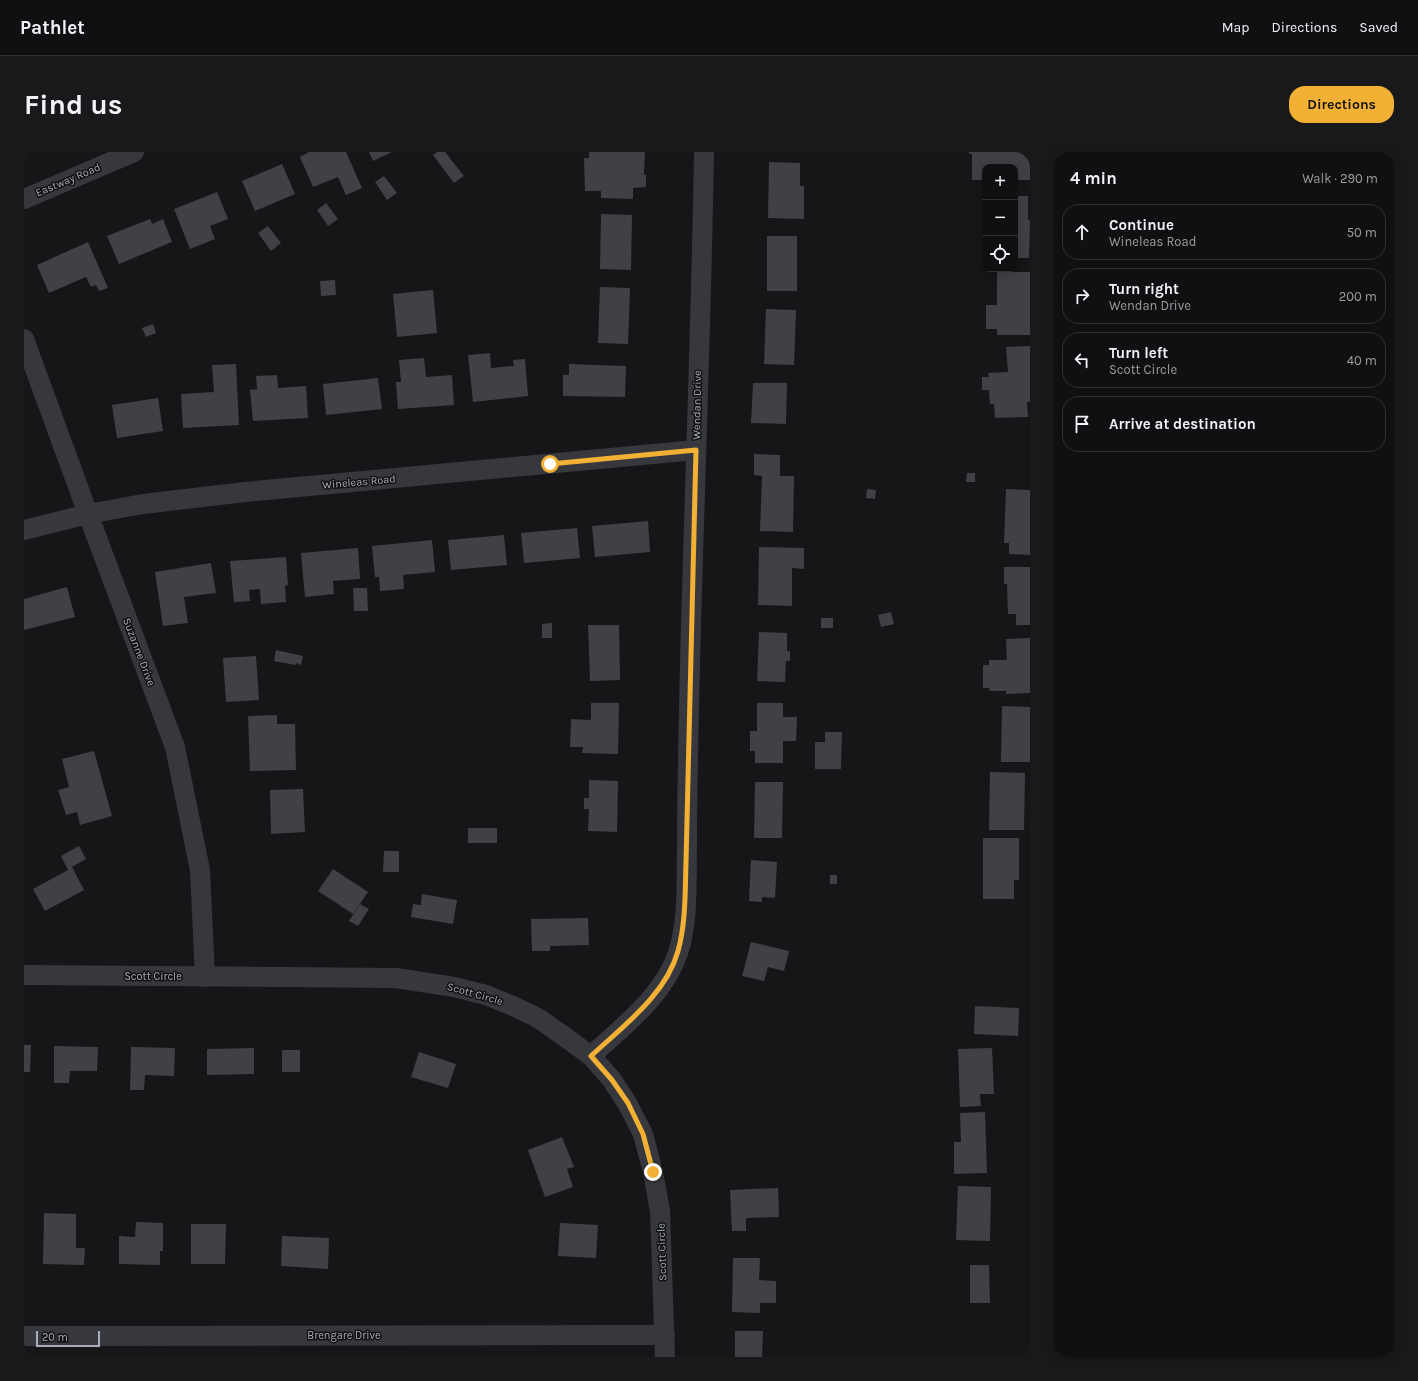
<!DOCTYPE html>
<meta charset="utf-8">
<style>
:root{--surface:#101012;--page:#19191b;--text:#f1f3f6;--muted:#9c9d9f;--line:#303032;--accent:#f2b134}
body{margin:0;font-family:Karla,sans-serif;background:var(--page);color:var(--text)}
.controls{position:absolute;right:12px;top:12px;display:grid;overflow:hidden;border-radius:8px;box-shadow:0 2px 10px #0003}
.controls button{width:36px;height:36px;display:grid;place-items:center;padding:0;border:0;border-bottom:1px solid var(--line);background:var(--surface);color:var(--text);font:20px sans-serif}
.scale{position:absolute;left:12px;bottom:10px;width:64px;box-sizing:border-box;padding-left:4px;border:2px solid #a8adb8;border-top:0;font-size:11px;line-height:14px;white-space:nowrap;color:#a8adb8;-webkit-text-stroke:3px #111113;paint-order:stroke}
.stop{position:absolute;width:12px;height:12px;margin:-9px;border:3px solid #f2b134;border-radius:50%;background:#fff}
.stop.end{background:#f2b134;border-color:#fff;box-shadow:0 1px 4px #0008}
.list{margin:0;padding:0;list-style:none}
h2{display:flex;justify-content:space-between;align-items:center;height:52px;margin:0;padding:0 16px;font-size:17px}
h2 small{font-size:13px;font-weight:400;color:var(--muted)}
.list li{display:grid;grid-template-columns:26px 1fr auto;gap:12px;align-items:center;box-sizing:border-box;height:56px;margin:0 8px 8px;padding:0 8px;border:1px solid var(--line);border-radius:16px}
.list b{display:block;font-size:15px;white-space:nowrap}
.list p{margin:0;font-size:13px;white-space:nowrap;color:var(--muted)}
.list em{font-size:13px;font-style:normal;color:var(--muted)}
.icon{flex:none;width:22px;height:22px;fill:none;stroke:currentColor;stroke-width:2;stroke-linecap:round;stroke-linejoin:round}
.map{position:relative;flex:none;width:1006px;height:1205px;overflow:hidden;border-radius:16px}
header{display:flex;align-items:center;gap:24px;box-sizing:border-box;height:56px;padding:0 20px;background:var(--surface);border-bottom:1px solid var(--line)}
header strong{font-size:19px}
nav{display:flex;gap:22px;margin-inline-start:auto;font-size:14px}
.intro{display:flex;align-items:center;justify-content:space-between;box-sizing:border-box;height:96px;padding:0 24px}
h1{margin:0;font-size:28px}
.button{padding:10px 18px;border-radius:16px;background:var(--accent);color:#111;font-size:14px;font-weight:700}
main{display:flex;gap:24px;padding:0 24px}
aside{flex:1;background:var(--surface);border-radius:16px;box-shadow:0 2px 10px #0003}
.map>svg:first-child{display:block}
</style>
<header>
<strong>Pathlet</strong>
<nav><a>Map</a><a>Directions</a><a>Saved</a></nav>
</header>
<div class="intro"><h1>Find us</h1><a class="button">Directions</a></div>
<main>
<div class="map">
<svg width="1006" height="1205" viewBox="0 0 1006 1205">
<rect width="100%" height="100%" fill="#161618"/>
<g fill="#404145">
<path d="M285 0H322L338 36 322 43 314 25 289 35 276 5Z"/>
<path d="M345 0H368L349 9Z"/>
<path d="M413 0H421L440 24 430 31 409 3Z"/>
<path d="M565 0H621L620 23H622V35L609 36V47L577 46V39H561L560 6H565Z"/>
<path d="M945 0H1006V28H991V15H961V28H948V2H945Z"/>
<path d="M745 10 776 11V34H780V67L744 66Z"/>
<path d="M258 12 271 42 231 59 218 29Z"/>
<path d="M360 24 373 41 363 48 351 30Z"/>
<path d="M193 40 204 67 186 74 191 87 166 97 150 57Z"/>
<path d="M991 44H1004V68H1006L1005 106H991Z"/>
<path d="M302 51 314 67 304 74 293 58Z"/>
<path d="M577 62 608 63 607 118 576 117Z"/>
<path d="M126 67 128 72 139 67 148 90 95 112 83 84Z"/>
<path d="M244 74 257 91 247 99 234 81Z"/>
<rect x="743" y="84" width="30" height="55"/>
<path d="M64 90 84 136 75 139 72 133 67 135 62 125 25 141 13 113Z"/>
<path d="M973 120H1006V183H973V177H962V153H973Z"/>
<path d="M311 128 312 143 297 144 296 129Z"/>
<path d="M576 135 606 136 604 192 574 191Z"/>
<path d="M409 138 413 181 373 185 369 142Z"/>
<path d="M742 157 772 158 770 213 740 212Z"/>
<path d="M129 172 132 181 122 185 118 176Z"/>
<path d="M1006 194V250H1003L1004 265 971 266 970 252H966L965 238H958V225H965L964 221 984 220 982 195Z"/>
<path d="M466 201 467 216 490 214 489 208 501 207 504 244 449 250 444 203Z"/>
<path d="M400 206 402 225 428 223 430 253 374 257 372 230H377L375 208Z"/>
<path d="M212 212 215 273 159 276 157 242 190 240 188 213Z"/>
<path d="M545 212 602 214 601 245 539 244V223H545Z"/>
<path d="M253 223 254 236 282 234 284 266 229 269 226 238 233 237 232 224Z"/>
<path d="M354 226 358 257 302 263 299 232Z"/>
<path d="M729 231H763L762 272 727 271Z"/>
<path d="M134 246 139 279 93 286 88 253Z"/>
<path d="M730 302 756 303V324H770L769 380 736 379 738 324 730 323Z"/>
<path d="M943 321H951V330H942Z"/>
<path d="M843 337 852 338 851 347 842 346Z"/>
<path d="M982 337 1006 338V403L985 402V391H980Z"/>
<path d="M624 369 626 400 571 405 568 374Z"/>
<path d="M553 376 556 406 500 411 497 381Z"/>
<path d="M480 383 483 413 427 418 424 388Z"/>
<path d="M408 388 411 420 379 423 380 437 356 439 355 425H351L348 394Z"/>
<path d="M735 395 780 396V417L768 416V454L734 453Z"/>
<path d="M334 396 336 427 309 429 310 442 281 445 277 401Z"/>
<path d="M262 405 264 433 261 434 262 450 237 452 236 437 225 438 226 449 210 450 206 409Z"/>
<path d="M187 411 192 441 160 445 164 471 139 474 131 420Z"/>
<path d="M980 415H1006V473H992V462H984L983 432H980Z"/>
<path d="M43 435 51 465 0 478V447Z"/>
<path d="M329 436H343L344 459H330Z"/>
<path d="M867 460 870 472 857 475 854 463Z"/>
<rect x="797" y="466" width="12" height="10"/>
<path d="M528 471V486H518V472Z"/>
<path d="M564 473H595L596 528 566 529Z"/>
<path d="M735 480 763 481V499H766V509H762L761 530 733 529Z"/>
<path d="M1006 486V541L982 542V539H966L965 536H959V513H965V508H983L982 487Z"/>
<path d="M252 498 279 504 277 513 272 511V513L250 509Z"/>
<path d="M232 504 235 548 202 550 199 506Z"/>
<path d="M567 551H595L594 602 558 601 559 595H546L547 567 567 568Z"/>
<path d="M733 551H759V565H773L772 589H759V611H731V599H726V579H733Z"/>
<path d="M978 554 1006 555V610H977Z"/>
<path d="M253 563V572H271L272 618 226 619 224 564Z"/>
<path d="M801 580H818L817 617H791V590H801Z"/>
<path d="M70 599 88 664 56 673 53 660 42 663 34 638 45 635 38 607Z"/>
<path d="M966 620 1001 621 1000 678H965Z"/>
<path d="M565 628 594 629 593 680 564 679 565 657H560V646H565Z"/>
<path d="M731 630H759L758 686H730Z"/>
<path d="M279 637 281 680 247 682 246 638Z"/>
<rect x="444" y="676" width="29" height="15"/>
<path d="M959 686H995V728H990V747H959Z"/>
<path d="M55 694 62 707 48 715 60 738 21 759 9 737 44 718 37 704Z"/>
<path d="M360 699H375V720H359Z"/>
<path d="M727 708 753 710 751 746 738 745V750L725 749Z"/>
<path d="M309 717 344 740 329 762 294 739Z"/>
<rect x="806" y="723" width="7" height="9"/>
<path d="M398 742 433 748 429 772 387 765 389 752 397 753Z"/>
<path d="M336 752 345 757 334 774 325 769Z"/>
<path d="M564 766 565 793 526 794V799H508L507 767Z"/>
<path d="M727 790 765 799 760 819 744 815 740 829 718 824Z"/>
<path d="M951 854 995 856 994 884 950 882Z"/>
<path d="M0 893H7L6 920H0Z"/>
<path d="M30 894 74 895 73 919H46L45 931H30Z"/>
<path d="M107 895 151 896 150 924 121 923 120 938H106Z"/>
<path d="M230 896V922L183 923V897Z"/>
<path d="M968 896 970 942H956L957 954 936 955 934 897Z"/>
<rect x="258" y="898" width="18" height="22"/>
<path d="M395 900 432 912 424 936 387 925Z"/>
<path d="M961 960 963 1021 930 1022V990H937L936 961Z"/>
<path d="M538 985 550 1015 543 1017 549 1035 521 1045 504 998Z"/>
<path d="M934 1034 967 1035 966 1089 932 1088Z"/>
<path d="M754 1036 755 1065 722 1066V1079H708L706 1038Z"/>
<path d="M20 1061 52 1062V1096H61L60 1113 19 1112Z"/>
<path d="M112 1070 139 1071V1099H136V1113L95 1112V1084L111 1085Z"/>
<path d="M536 1071 574 1073 572 1106 534 1104Z"/>
<path d="M167 1072H202L201 1112H167Z"/>
<path d="M258 1084 305 1086 304 1117 257 1114Z"/>
<path d="M709 1106H736L735 1128 752 1129V1151H736V1161L708 1160Z"/>
<path d="M946 1113H965L966 1151H946Z"/>
<path d="M711 1179H739L738 1205H711Z"/>
</g>
<g fill="none" stroke-linecap="round" stroke-linejoin="round">
<g stroke="#37383d" stroke-width="20">
<path d="M0 47 110 0"/>
<path d="M0 187 64 362 151 595 176 718 181 825"/>
<path d="M0 378 64 362 119 352 221 340 672 298"/>
<path d="M0 823 372 826 430 835 462 843 489 854 514 866 541 885 567 904 588 928 603 951 619 982 629 1020 636 1059 641 1205"/>
<path d="M567 904C599 874 639 845 654 801 665 767 662 728 663 693 663 647 664 602 665 556 669 371 677 185 680 0"/>
<path d="M0 1184 641 1183"/>
</g>
</g>
<g fill="none" stroke-linecap="round" stroke-linejoin="round">
<path stroke="#f2b134" stroke-width="5" d="M526 312 672 298 662 710C661 740 662 770 654 799 642 843 598 875 567 904L588 928 604 951 619 982 629 1020"/>
</g>
<g text-anchor="middle" dominant-baseline="central" stroke-width="3" stroke-linejoin="round" paint-order="stroke">
<g font-size="11" fill="#a8adb8" stroke="#111113">
<text transform="translate(44 28) rotate(-23)">Eastway Road</text>
<text transform="translate(673 253) rotate(-89)">Wendan Drive</text>
<text transform="translate(335 330) rotate(-5)">Wineleas Road</text>
<text transform="translate(115 500) rotate(69)">Suzanne Drive</text>
<text x="129" y="824">Scott Circle</text>
<text transform="translate(451 842) rotate(16)">Scott Circle</text>
<text transform="translate(638 1100) rotate(-92)">Scott Circle</text>
<text x="320" y="1183">Brengare Drive</text>
</g>
</g>
</svg>
<div class="controls">
<button>+</button>
<button>−</button>
<button><svg class="icon" aria-label="locate" viewBox="0 0 24 24"><circle cx="12" cy="12" r="6"/><path d="M12 2v4M12 18v4M2 12h4M18 12h4"/></svg></button>
</div>
<div class="scale">20 m</div>
<div class="stop" style="left:526px;top:312px"></div>
<div class="stop end" style="left:629px;top:1020px"></div>
</div>
<aside>
<h2>4 min<small>Walk · 290 m</small></h2>
<ul class="list">
<li><svg class="icon" aria-label="ahead" viewBox="0 0 24 24"><path d="M12 20V5M6 11l6-6 6 6"/></svg><div><b>Continue</b><p>Wineleas Road</p></div><em>50 m</em></li>
<li><svg class="icon" aria-label="right" viewBox="0 0 24 24"><path d="M7 20v-9h11M14 6l5 5-5 5"/></svg><div><b>Turn right</b><p>Wendan Drive</p></div><em>200 m</em></li>
<li><svg class="icon" aria-label="left" viewBox="0 0 24 24"><path d="M17 20v-9H6M10 6l-5 5 5 5"/></svg><div><b>Turn left</b><p>Scott Circle</p></div><em>40 m</em></li>
<li><svg class="icon" aria-label="arrive" viewBox="0 0 24 24"><path d="M6 21V4h12l-3 4 3 4H6"/></svg><div><b>Arrive at destination</b></div></li>
</ul>
</aside>
</main>
